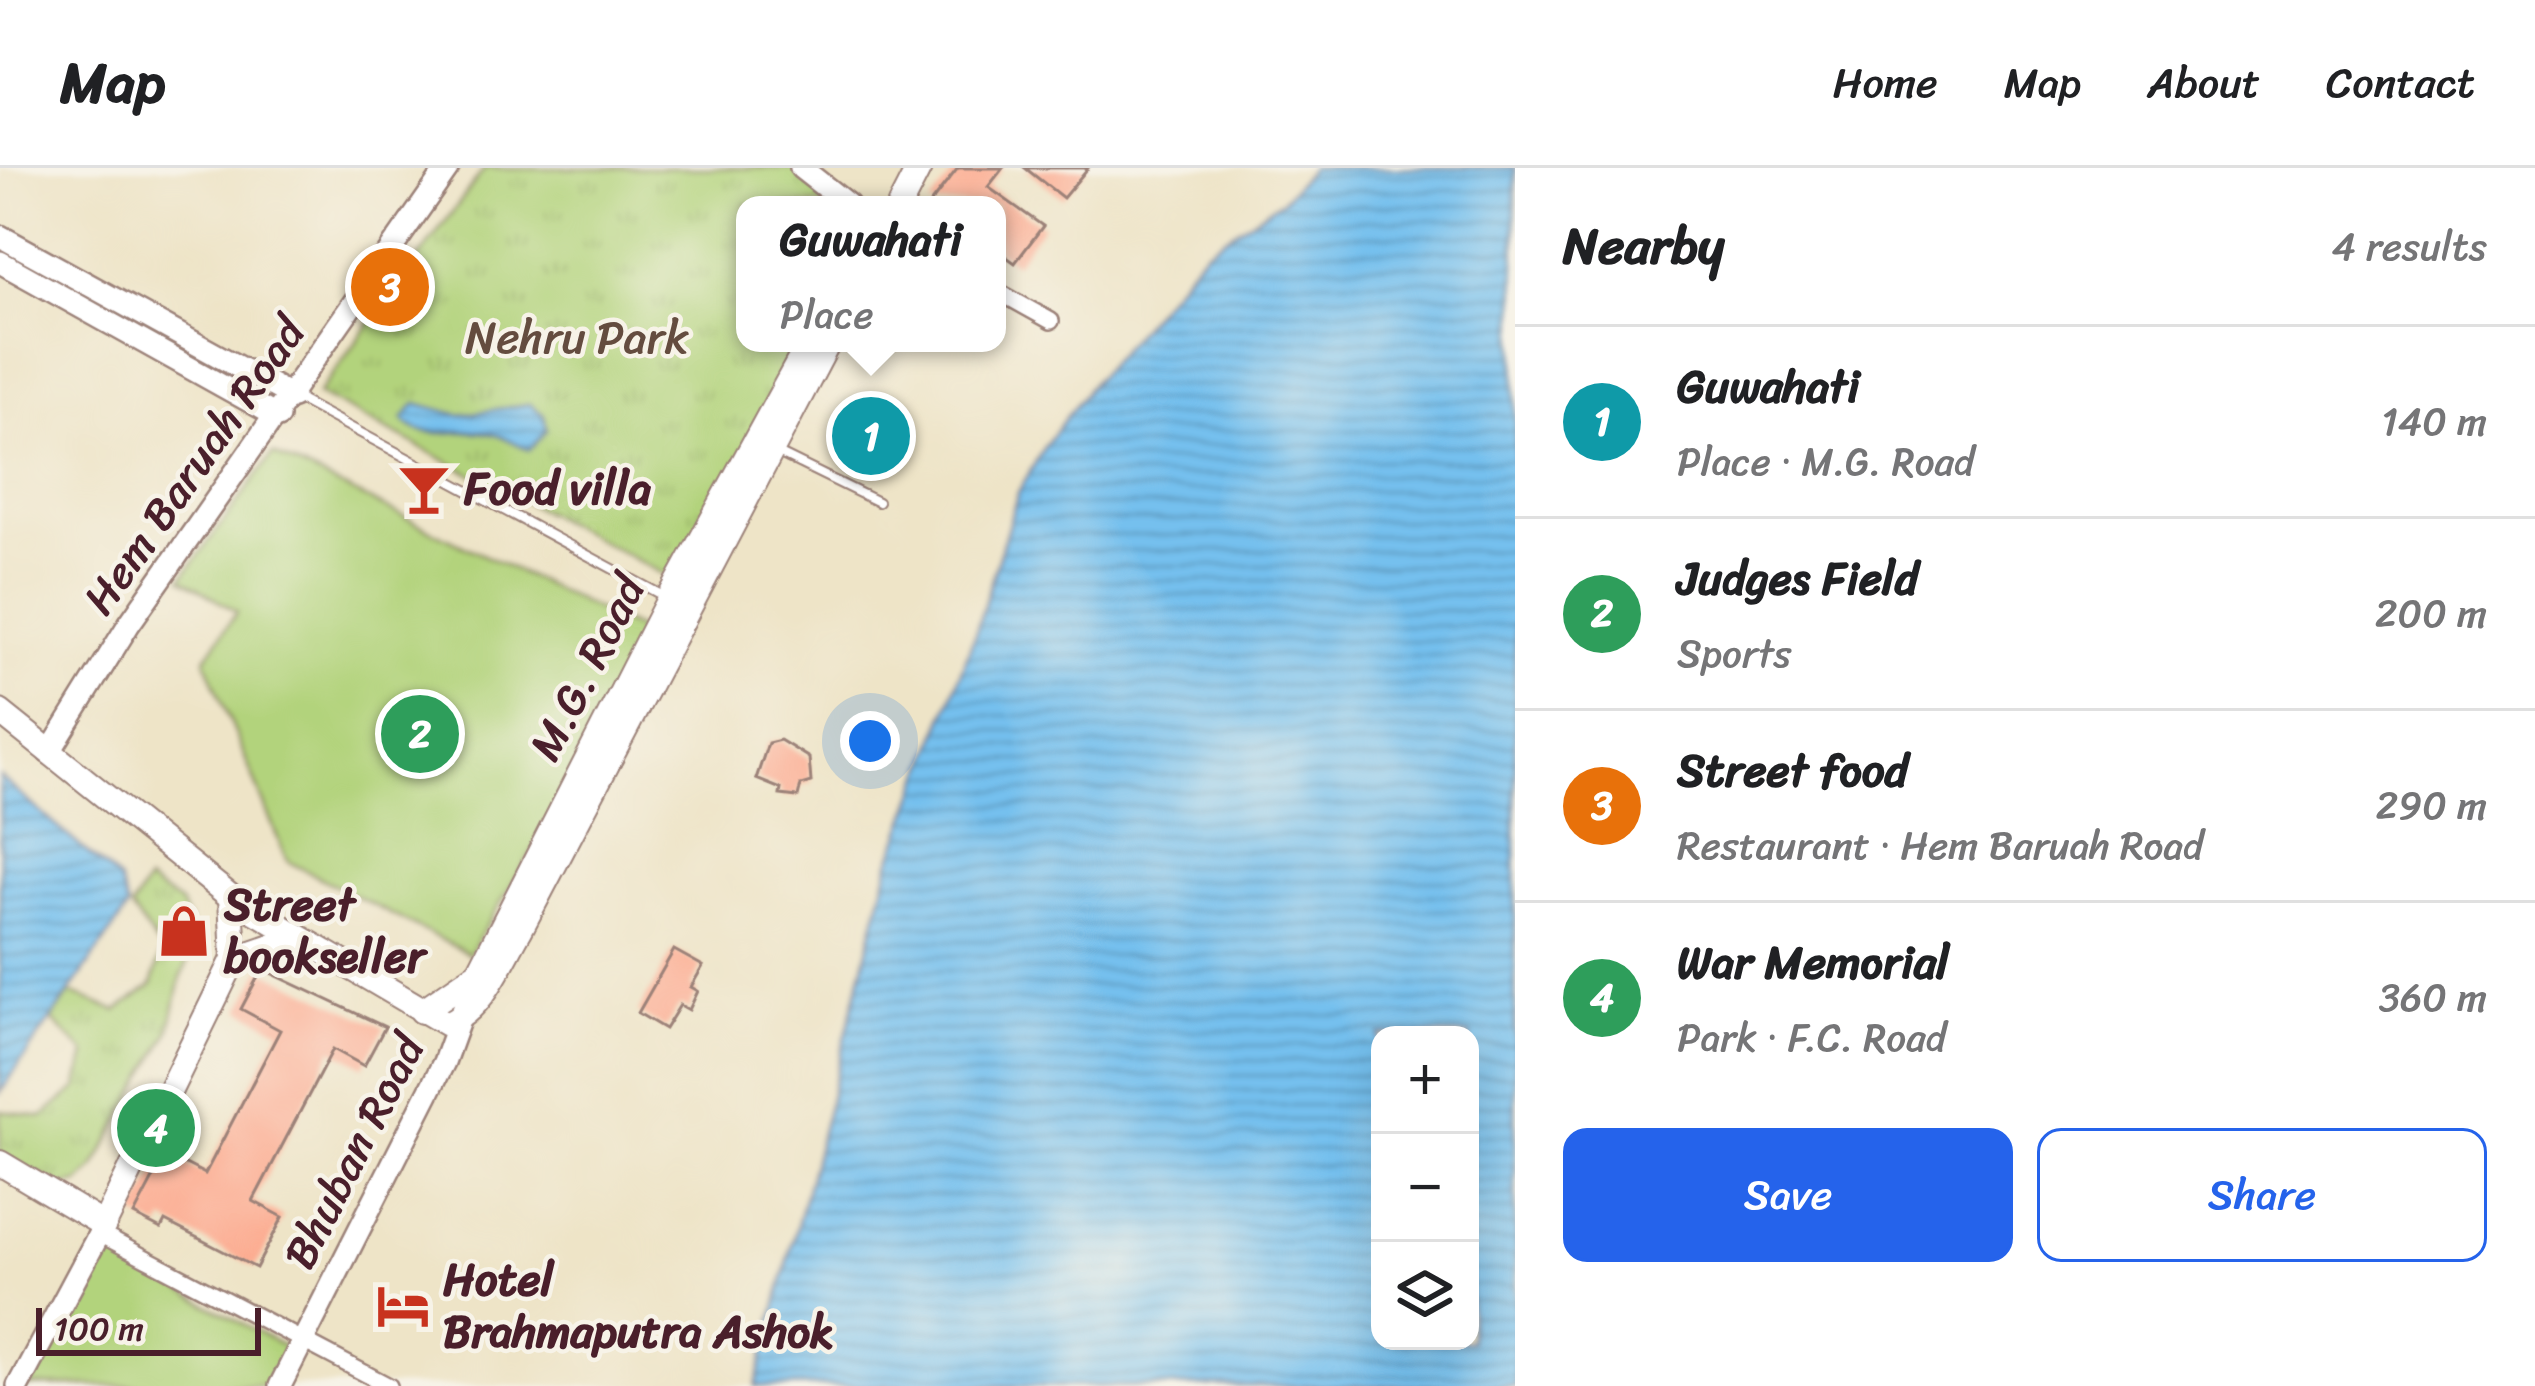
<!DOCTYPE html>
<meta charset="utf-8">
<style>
:root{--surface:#fff;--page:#f2f2f2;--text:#202124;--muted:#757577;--line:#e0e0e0;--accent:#2563eb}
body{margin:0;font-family:Sriracha,sans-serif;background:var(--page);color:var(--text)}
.controls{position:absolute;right:36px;bottom:36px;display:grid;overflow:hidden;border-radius:24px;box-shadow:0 12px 48px #0002}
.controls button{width:108px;height:108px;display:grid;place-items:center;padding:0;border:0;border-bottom:3px solid var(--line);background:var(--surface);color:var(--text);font:60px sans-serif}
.scale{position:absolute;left:36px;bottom:30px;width:225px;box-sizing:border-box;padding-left:12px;border:6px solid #4a1f2b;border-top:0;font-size:33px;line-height:42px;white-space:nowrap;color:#4a1f2b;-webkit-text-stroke:9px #f7f3e8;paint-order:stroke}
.you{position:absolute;left:870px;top:573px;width:42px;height:42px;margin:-30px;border:9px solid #fff;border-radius:50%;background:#1a73e8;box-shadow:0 0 0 18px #1a73e833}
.badge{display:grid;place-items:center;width:78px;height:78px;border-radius:50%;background:var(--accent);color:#fff;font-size:39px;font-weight:700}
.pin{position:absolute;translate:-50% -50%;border:6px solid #fff;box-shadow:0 3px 12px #0006}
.popup{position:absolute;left:736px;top:28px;width:270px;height:156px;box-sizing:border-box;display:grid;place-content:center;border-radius:24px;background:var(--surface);filter:drop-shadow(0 3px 9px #0005);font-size:39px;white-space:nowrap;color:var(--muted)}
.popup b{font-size:45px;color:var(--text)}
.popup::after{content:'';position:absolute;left:50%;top:100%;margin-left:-24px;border:24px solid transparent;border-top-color:var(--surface)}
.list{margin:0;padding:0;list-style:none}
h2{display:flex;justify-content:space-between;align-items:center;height:156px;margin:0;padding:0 48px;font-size:51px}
h2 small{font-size:39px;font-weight:400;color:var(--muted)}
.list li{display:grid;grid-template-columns:78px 1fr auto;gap:36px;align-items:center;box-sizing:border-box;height:192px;padding:0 48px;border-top:3px solid var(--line)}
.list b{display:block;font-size:45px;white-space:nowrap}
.list p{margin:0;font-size:39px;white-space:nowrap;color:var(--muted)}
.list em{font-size:39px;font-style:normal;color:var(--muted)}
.actions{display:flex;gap:24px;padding:36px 48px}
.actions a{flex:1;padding:27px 0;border:3px solid var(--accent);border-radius:24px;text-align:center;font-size:42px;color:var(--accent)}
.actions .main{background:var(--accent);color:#fff}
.icon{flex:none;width:66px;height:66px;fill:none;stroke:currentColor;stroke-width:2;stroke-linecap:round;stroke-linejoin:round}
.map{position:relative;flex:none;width:1515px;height:1218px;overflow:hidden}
header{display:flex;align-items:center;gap:72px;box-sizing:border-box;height:168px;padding:0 60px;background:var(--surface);border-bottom:3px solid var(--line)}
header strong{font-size:57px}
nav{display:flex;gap:66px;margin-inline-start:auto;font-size:42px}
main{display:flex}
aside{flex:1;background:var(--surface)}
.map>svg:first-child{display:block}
</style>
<header>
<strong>Map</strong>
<nav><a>Home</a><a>Map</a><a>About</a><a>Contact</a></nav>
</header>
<main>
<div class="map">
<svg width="1515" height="1218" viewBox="0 0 1515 1218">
<defs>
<pattern id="park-tufts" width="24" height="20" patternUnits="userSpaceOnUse" patternTransform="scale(3)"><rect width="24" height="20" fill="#b2d37b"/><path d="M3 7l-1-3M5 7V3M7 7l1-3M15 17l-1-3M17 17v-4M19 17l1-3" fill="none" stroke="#9bb56a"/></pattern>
<pattern id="water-rules" width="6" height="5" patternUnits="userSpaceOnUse" patternTransform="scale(3)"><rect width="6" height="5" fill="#74c0ee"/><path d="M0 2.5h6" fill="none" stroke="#619bc1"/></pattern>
</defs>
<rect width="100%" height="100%" fill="#f7f3e8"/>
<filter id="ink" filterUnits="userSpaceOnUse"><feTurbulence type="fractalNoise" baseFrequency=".00833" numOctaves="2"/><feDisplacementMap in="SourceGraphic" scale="24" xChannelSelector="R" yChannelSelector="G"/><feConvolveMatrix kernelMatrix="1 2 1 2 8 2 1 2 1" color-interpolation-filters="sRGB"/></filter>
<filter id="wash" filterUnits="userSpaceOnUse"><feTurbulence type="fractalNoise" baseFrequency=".004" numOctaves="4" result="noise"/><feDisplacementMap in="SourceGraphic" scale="48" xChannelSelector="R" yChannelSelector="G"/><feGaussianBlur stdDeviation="2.7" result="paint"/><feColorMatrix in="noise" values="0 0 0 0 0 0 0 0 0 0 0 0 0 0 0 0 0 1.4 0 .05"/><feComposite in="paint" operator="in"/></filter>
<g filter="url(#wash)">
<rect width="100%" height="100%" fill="#eee4c7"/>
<g fill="url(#park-tufts)" stroke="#7e7953" stroke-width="3">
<path d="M485 0H800L848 37H745V175H813L688 419 318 226Z"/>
<path d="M147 714 181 736 197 773 181 810 169 865 94 1001 79 1015 60 1019 0 986V943L42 949 77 921 86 886 52 852 70 825 117 843 152 817 162 783 131 741Z"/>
</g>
<g fill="#b2d37b" stroke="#7e7953" stroke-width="3">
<path d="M273 286 654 469 572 620 469 786 287 693 205 491 237 444 182 410Z"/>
<path d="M106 1081 287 1180 267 1218H29L96 1083Z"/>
</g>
<g fill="url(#water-rules)" stroke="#5f708c" stroke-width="3" fill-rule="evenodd">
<path d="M1311 0H1515V1218H756L890 695 976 463 1018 325 1044 279 1087 221 1206 82 1282 32ZM1470 867V1173H1380V867Z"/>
<path d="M416 235 460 247 530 236 544 247 547 262 529 282C513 273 499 266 481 264 455 261 422 274 403 251Z"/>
<path d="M0 609 119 712 128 740 0 925Z"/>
</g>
<g id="blocks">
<g fill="#fcac91">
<path d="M958 0H1003L988 19 1043 58 1015 95 997 82V37H929Z"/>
<path d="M1025 0H1088L1063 30Z"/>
<path d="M861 241 900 262 881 296 842 274Z"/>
<path d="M780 572 809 590 811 614 801 617 798 629 780 627 781 621 756 611 768 575Z"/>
<path d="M674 782 703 798 691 819 698 823 689 842 680 837 665 861 638 845Z"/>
<path d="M262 801 385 859 364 898 333 881 253 1033 283 1049 256 1100 165 1053 161 1061 134 1047 166 986 205 1006 280 862 241 841Z"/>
</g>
</g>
</g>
<g filter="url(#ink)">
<use href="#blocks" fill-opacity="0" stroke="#9c8279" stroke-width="3"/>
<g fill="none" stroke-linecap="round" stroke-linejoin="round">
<g stroke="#9c8279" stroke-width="12">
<g id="lane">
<path d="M294 229 667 430"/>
<path d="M774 283 878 334"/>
</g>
</g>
<g stroke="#9c8279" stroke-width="20">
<g id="street">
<path d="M997 123 1051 153"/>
<path d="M100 1066 389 1218"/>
</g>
</g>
<g stroke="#9c8279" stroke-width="26">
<g id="secondary">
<path d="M801 0 848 37"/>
<path d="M0 68 293 229"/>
<path d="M0 94 278 249"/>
<path d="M49 585 129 456 448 0"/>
<path d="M18 1218 104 1057"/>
<path d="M280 1218 444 894 465 836"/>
</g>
</g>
<g stroke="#9c8279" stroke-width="28">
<g id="primary">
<path d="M900 37 919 0"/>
<path d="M0 544 231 729 447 856C484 840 500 796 520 762L828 175"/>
<path d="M231 729 234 791"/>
<path d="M422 843 479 804 669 431 809 175"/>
<path d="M0 995 104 1057 234 791 295 770"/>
</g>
</g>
<use href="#lane" stroke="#fff" stroke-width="8"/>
<use href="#street" stroke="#fff" stroke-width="15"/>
<use href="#secondary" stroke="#fff" stroke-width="21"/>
<use href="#primary" stroke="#fff" stroke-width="24"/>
</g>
</g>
<defs>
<g id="bar-bare" transform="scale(4.14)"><path d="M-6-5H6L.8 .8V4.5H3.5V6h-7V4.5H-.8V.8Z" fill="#c8321e" stroke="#f7f3e8" stroke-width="2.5" paint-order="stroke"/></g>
<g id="shop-bare" transform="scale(4.14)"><path d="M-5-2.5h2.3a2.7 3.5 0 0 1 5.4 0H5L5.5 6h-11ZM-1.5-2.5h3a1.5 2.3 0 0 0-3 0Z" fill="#c8321e" stroke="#f7f3e8" stroke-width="2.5" paint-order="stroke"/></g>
<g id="hotel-bare" transform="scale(4.14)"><path d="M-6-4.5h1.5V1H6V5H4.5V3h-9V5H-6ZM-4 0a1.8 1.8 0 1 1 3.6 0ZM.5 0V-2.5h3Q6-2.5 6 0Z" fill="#c8321e" stroke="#f7f3e8" stroke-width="2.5" paint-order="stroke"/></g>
</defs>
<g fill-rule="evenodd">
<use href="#bar-bare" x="424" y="321"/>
<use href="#shop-bare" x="184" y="763"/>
<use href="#hotel-bare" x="403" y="1138"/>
</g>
<g text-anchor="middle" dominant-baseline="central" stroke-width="9" stroke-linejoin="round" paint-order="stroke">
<g font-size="45" fill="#644c3f" stroke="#f7f3e8">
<text x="577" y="170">Nehru Park</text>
</g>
<g font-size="45" fill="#4a1f2b" stroke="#f7f3e8">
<text transform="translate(194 298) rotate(-55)">Hem Baruah Road</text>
<text transform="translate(587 500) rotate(-63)">M.G. Road</text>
<text transform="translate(354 984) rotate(-63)">Bhuban Road</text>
</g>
<g font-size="45" font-weight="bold" fill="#4a1f2b" stroke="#f7f3e8" text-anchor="start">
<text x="464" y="321">Food villa</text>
<text x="224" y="737">Street<tspan x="224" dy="52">bookseller</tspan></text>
<text x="443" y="1112">Hotel<tspan x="443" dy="52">Brahmaputra Ashok</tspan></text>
</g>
</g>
</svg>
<div class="controls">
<button>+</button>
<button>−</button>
<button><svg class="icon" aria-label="layers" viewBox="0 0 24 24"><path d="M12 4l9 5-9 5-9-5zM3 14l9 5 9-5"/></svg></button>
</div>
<div class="scale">100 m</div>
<div class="you"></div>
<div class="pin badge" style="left:871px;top:268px;background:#0f9aa8">1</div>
<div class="popup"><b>Guwahati</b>Place</div>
<div class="pin badge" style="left:420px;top:566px;background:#2e9e5b">2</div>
<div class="pin badge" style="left:390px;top:119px;background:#e8710a">3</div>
<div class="pin badge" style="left:156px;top:960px;background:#2e9e5b">4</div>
</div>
<aside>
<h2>Nearby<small>4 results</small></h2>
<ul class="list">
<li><span class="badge" style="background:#0f9aa8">1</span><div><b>Guwahati</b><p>Place · M.G. Road</p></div><em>140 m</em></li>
<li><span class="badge" style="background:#2e9e5b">2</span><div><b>Judges Field</b><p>Sports</p></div><em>200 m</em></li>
<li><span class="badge" style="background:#e8710a">3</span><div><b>Street food</b><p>Restaurant · Hem Baruah Road</p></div><em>290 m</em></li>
<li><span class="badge" style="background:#2e9e5b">4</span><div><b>War Memorial</b><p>Park · F.C. Road</p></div><em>360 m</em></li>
</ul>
<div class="actions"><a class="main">Save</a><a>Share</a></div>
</aside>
</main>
